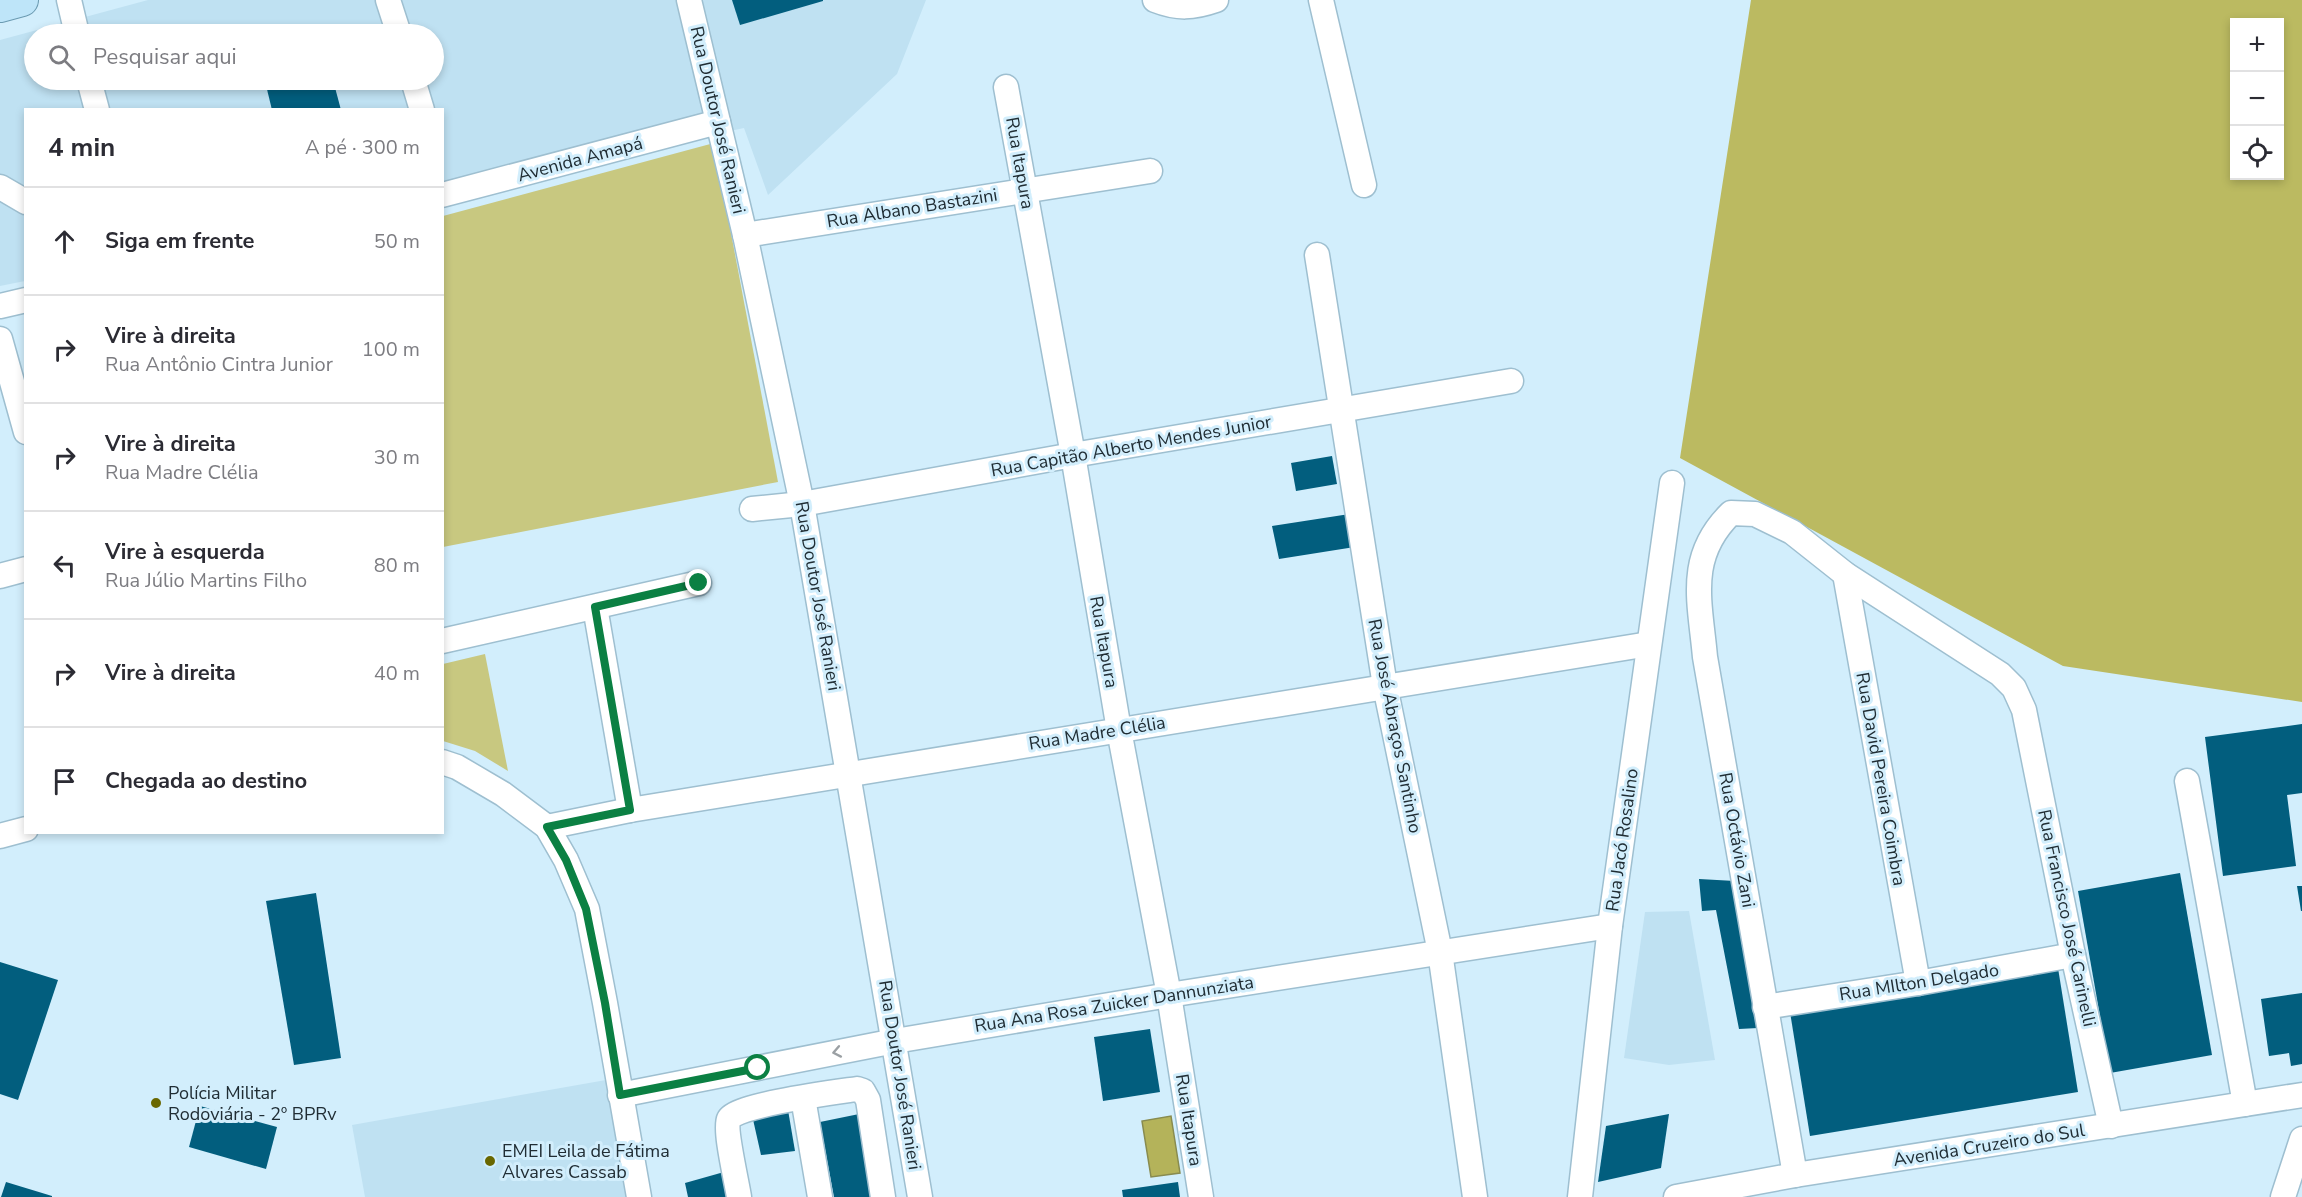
<!DOCTYPE html>
<html lang="pt">
<meta charset="utf-8">
<style>
:root{--surface:#fff;--page:#f7f7f7;--text:#2b2b33;--muted:#7c7c81;--line:#e1e1e2}
body{margin:0;font-family:"Nunito Sans",sans-serif;background:var(--page);color:var(--text)}
.controls{position:absolute;right:18px;top:18px;display:grid;overflow:hidden;border-radius:0px;box-shadow:0 3px 9px #0003}
.controls button{width:54px;height:54px;display:grid;place-items:center;padding:0;border:0;border-bottom:2px solid var(--line);background:var(--surface);color:var(--text);font:30px sans-serif}
.stop{position:absolute;width:18px;height:18px;margin:-14px;border:4px solid #0b8043;border-radius:50%;background:#fff}
.stop.end{background:#0b8043;border-color:#fff;box-shadow:0 2px 6px #0008}
.list{margin:0;padding:0;list-style:none}
h2{display:flex;justify-content:space-between;align-items:center;height:78px;margin:0;padding:0 24px;font-size:26px}
h2 small{font-size:20px;font-weight:400;color:var(--muted)}
.list li{display:grid;grid-template-columns:39px 1fr auto;gap:18px;align-items:center;box-sizing:border-box;height:108px;padding:0 24px;border-top:2px solid var(--line)}
.list b{display:block;font-size:22px;white-space:nowrap}
.list p{margin:0;font-size:20px;white-space:nowrap;color:var(--muted)}
.list em{font-size:20px;font-style:normal;color:var(--muted)}
.icon{flex:none;width:33px;height:33px;fill:none;stroke:currentColor;stroke-width:2;stroke-linecap:round;stroke-linejoin:round}
.map{position:relative;flex:none;width:2302px;height:1197px;overflow:hidden}
.search{position:absolute;background:var(--surface);box-shadow:0 3px 9px #0003;left:24px;top:24px;width:420px;height:66px;display:flex;align-items:center;gap:15px;box-sizing:border-box;padding:0 21px;border-radius:33px;color:var(--muted);font-size:22px}
.panel{position:absolute;background:var(--surface);box-shadow:0 3px 9px #0003;left:24px;top:108px;width:420px;height:726px;border-radius:0px}
.map>svg:first-child{display:block}
</style>
<div class="map">
<svg width="2302" height="1197" viewBox="0 0 2302 1197">
<rect width="100%" height="100%" fill="#d2eefc"/>
<g fill="#bfe1f2" fill-rule="evenodd">
<path d="M148 0H926L897 74 768 195 744 128 443 192 442 110H26L25 281 0 286V40ZM34 34H434V80H34Z"/>
<path d="M1689 911 1715 1060 1669 1065 1624 1058 1645 912Z"/>
<path d="M606 1080 627 1197H365L352 1125Z"/>
</g>
<g fill="#c8c880">
<path d="M714 143 778 482 443 547V216Z"/>
<path d="M485 654 508 771 475 751 443 741V664Z"/>
</g>
<path fill="#bbba61" fill-rule="evenodd" d="M1751 0H2302V702L2063 666 1680 458ZM2234 22H2280V176H2234Z"/>
<path fill="#b4b35a" stroke="#888b4f" stroke-width="1.5" d="M1171 1116 1180 1173 1151 1177 1142 1121Z"/>
<g fill="#025e7e">
<path d="M732 0H823V1L740 25Z"/>
<path d="M272 80H333L341 110H272L265 81Z"/>
<path d="M1332 456 1337 484 1296 491 1291 463Z"/>
<path d="M1356 513 1361 546 1279 559 1272 526Z"/>
<path d="M2302 724V793L2287 795 2296 866 2223 876 2205 737Z"/>
<path d="M2180 873 2212 1055 2110 1073 2078 891Z"/>
<path d="M1699 879 1735 881 1758 1028 1739 1029 1716 910 1702 911Z"/>
<path d="M2297 886H2302V911H2301Z"/>
<path d="M316 893 341 1058 294 1065 266 901Z"/>
<path d="M0 962 58 980 18 1100 0 1094Z"/>
<path d="M2058 968 2078 1092 1810 1136 1790 1012Z"/>
<path d="M2302 993V1064L2291 1066 2289 1053 2269 1056 2261 999Z"/>
<path d="M1150 1029 1160 1092 1103 1101 1094 1037Z"/>
<path d="M200 1106 277 1127 266 1169 189 1147Z"/>
<path d="M788 1110 795 1151 761 1155 752 1115Z"/>
<path d="M864 1113 877 1197H834L820 1122Z"/>
<path d="M1669 1114 1661 1168 1598 1182 1606 1126Z"/>
<path d="M724 1172 729 1197H688L685 1183Z"/>
<path d="M6 1182 52 1196V1197H1Z"/>
<path d="M1178 1182 1180 1197H1123L1122 1190Z"/>
</g>
<g fill="none" stroke-linecap="round" stroke-linejoin="round">
<g stroke="#9ebfd0" stroke-width="27">
<g id="minor">
<path d="M69 0 77 34"/>
<path d="M388 0 399 34"/>
<path d="M689 0 745 235 802 504 920 1197"/>
<path d="M1155 0C1178 9 1193 8 1216 0"/>
<path d="M1321 0 1364 185"/>
<path d="M89 80 97 110"/>
<path d="M413 80 422 110"/>
<path d="M1006 87 1073 455 1119 730 1169 995 1201 1197"/>
<path d="M0 187 26 202"/>
<path d="M442 195 718 122"/>
<path d="M745 235 1150 171"/>
<path d="M1317 255 1385 686 1440 952 1475 1197"/>
<path d="M0 306 26 300"/>
<path d="M0 339 26 432"/>
<path d="M752 509 802 504 1073 455 1511 381"/>
<path d="M1845 574 1918 983"/>
<path d="M0 576 26 569"/>
<path d="M595 607 630 810"/>
<path d="M442 641 699 583"/>
<path d="M442 762 457 767 503 794 547 827 566 860 587 909 605 1003 639 1197"/>
<path d="M2187 781 2245 1104"/>
<path d="M547 827 630 810 1649 644"/>
<path d="M0 836 26 829"/>
<path d="M1765 1007 1918 983 2073 955"/>
<path d="M620 1095 895 1041 1169 995 1610 926"/>
<path d="M803 1098 820 1197"/>
<path d="M1795 1175 1705 657C1700 601 1686 557 1731 513L1755 514 1792 532 1845 574 2000 674 2014 688 2024 710 2073 955 2111 1126"/>
<path d="M739 1197C737 1183 724 1129 729 1119 735 1105 837 1092 857 1089L863 1091 868 1100 883 1197"/>
<path d="M1580 1197 1610 926 1672 483"/>
<path d="M1676 1197 1795 1175 2302 1095"/>
<path d="M2283 1197 2302 1139"/>
</g>
</g>
<g stroke="#6a9ab1" stroke-width="34">
<path id="major" d="M0 6 22 0"/>
</g>
<use href="#minor" stroke="#fff" stroke-width="24"/>
<use href="#major" stroke="#bee5f9" stroke-width="32"/>
</g>
<defs><path id="oneway-chevron" d="M-2-3.5L2.5 0L-2 3.5" fill="none" stroke-width="1.6" stroke-linecap="round" stroke-linejoin="round" transform="scale(1.5)"/></defs>
<use stroke="#9ba0a4" href="#oneway-chevron" transform="translate(837 1052) rotate(169)"/>
<g fill="none" stroke-linecap="round" stroke-linejoin="round">
<path stroke="#0b8043" stroke-width="8" d="M699 583 595 607 630 810 547 827 566 860 586 909 605 1003 620 1095 758 1068"/>
</g>
<g fill="#696700" stroke="#d2eefc" stroke-width="2">
<circle cx="156" cy="1103" r="6"/>
<circle cx="490" cy="1161" r="6"/>
</g>
<g text-anchor="middle" dominant-baseline="central" stroke-width="6" stroke-linejoin="round" paint-order="stroke">
<g font-size="18" fill="#202d34" stroke="#d2eefc">
<text transform="translate(718 120) rotate(77)">Rua Doutor José Ranieri</text>
<text transform="translate(580 159) rotate(-15)">Avenida Amapá</text>
<text transform="translate(1020 163) rotate(80)">Rua Itapura</text>
<text transform="translate(912 208) rotate(-9)">Rua Albano Bastazini</text>
<text transform="translate(1131 446) rotate(-10)">Rua Capitão Alberto Mendes Junior</text>
<text transform="translate(818 596) rotate(80)">Rua Doutor José Ranieri</text>
<text transform="translate(1104 642) rotate(80)">Rua Itapura</text>
<text transform="translate(1395 726) rotate(79)">Rua José Abraços Santinho</text>
<text transform="translate(1097 733) rotate(-9)">Rua Madre Clélia</text>
<text transform="translate(1881 779) rotate(80)">Rua David Pereira Coimbra</text>
<text transform="translate(1622 840) rotate(-82)">Rua Jacó Rosalino</text>
<text transform="translate(1737 840) rotate(80)">Rua Octávio Zani</text>
<text transform="translate(2067 918) rotate(78)">Rua Francisco José Carinelli</text>
<text transform="translate(1919 982) rotate(-9)">Rua MIlton Delgado</text>
<text transform="translate(1114 1004) rotate(-9)">Rua Ana Rosa Zuicker Dannunziata</text>
<text transform="translate(900 1075) rotate(81)">Rua Doutor José Ranieri</text>
<text transform="translate(1189 1120) rotate(81)">Rua Itapura</text>
<text transform="translate(1989 1145) rotate(-9)">Avenida Cruzeiro do Sul</text>
</g>
<g font-size="18" fill="#202d34" stroke="#d2eefc" text-anchor="start">
<text x="168" y="1093">Polícia Militar<tspan x="168" dy="21">Rodoviária - 2º BPRv</tspan></text>
<text x="502" y="1151">EMEI Leila de Fátima<tspan x="502" dy="21">Alvares Cassab</tspan></text>
</g>
</g>
</svg>
<div class="controls">
<button>+</button>
<button>−</button>
<button><svg class="icon" aria-label="locate" viewBox="0 0 24 24"><circle cx="12" cy="12" r="6"/><path d="M12 2v4M12 18v4M2 12h4M18 12h4"/></svg></button>
</div>
<div class="stop" style="left:758px;top:1068px"></div>
<div class="stop end" style="left:699px;top:583px"></div>
<div class="search"><svg class="icon" aria-label="search" viewBox="0 0 24 24"><circle cx="10" cy="10" r="6"/><path d="M15 15l6 6"/></svg>Pesquisar aqui</div>
<section class="panel">
<h2>4 min<small>A pé · 300 m</small></h2>
<ul class="list">
<li><svg class="icon" aria-label="ahead" viewBox="0 0 24 24"><path d="M12 20V5M6 11l6-6 6 6"/></svg><div><b>Siga em frente</b></div><em>50 m</em></li>
<li><svg class="icon" aria-label="right" viewBox="0 0 24 24"><path d="M7 20v-9h11M14 6l5 5-5 5"/></svg><div><b>Vire à direita</b><p>Rua Antônio Cintra Junior</p></div><em>100 m</em></li>
<li><svg class="icon" aria-label="right" viewBox="0 0 24 24"><path d="M7 20v-9h11M14 6l5 5-5 5"/></svg><div><b>Vire à direita</b><p>Rua Madre Clélia</p></div><em>30 m</em></li>
<li><svg class="icon" aria-label="left" viewBox="0 0 24 24"><path d="M17 20v-9H6M10 6l-5 5 5 5"/></svg><div><b>Vire à esquerda</b><p>Rua Júlio Martins Filho</p></div><em>80 m</em></li>
<li><svg class="icon" aria-label="right" viewBox="0 0 24 24"><path d="M7 20v-9h11M14 6l5 5-5 5"/></svg><div><b>Vire à direita</b></div><em>40 m</em></li>
<li><svg class="icon" aria-label="arrive" viewBox="0 0 24 24"><path d="M6 21V4h12l-3 4 3 4H6"/></svg><div><b>Chegada ao destino</b></div></li>
</ul>
</section>
</div>
